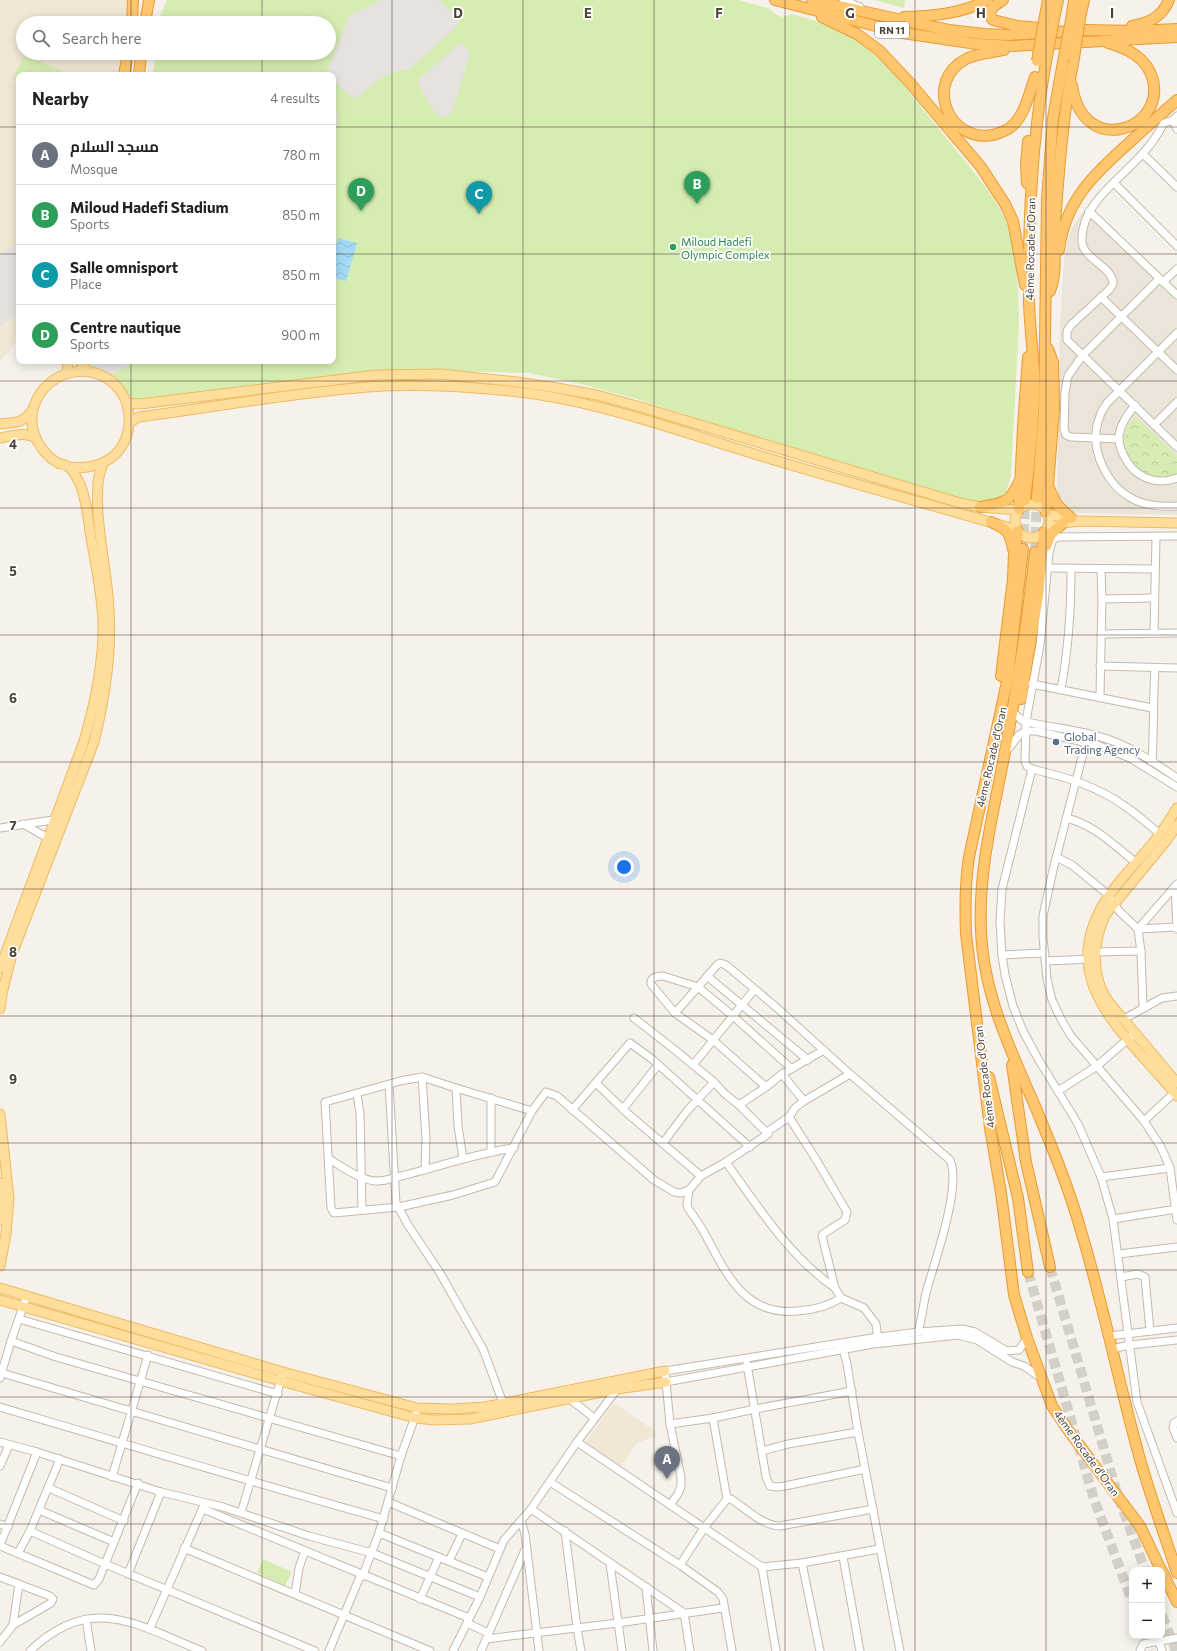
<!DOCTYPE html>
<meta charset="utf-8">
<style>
:root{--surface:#fff;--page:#f2f2f2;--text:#222;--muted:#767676;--line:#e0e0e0;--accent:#ff2e19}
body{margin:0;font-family:Commissioner,Cairo,sans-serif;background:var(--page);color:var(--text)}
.controls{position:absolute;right:12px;bottom:12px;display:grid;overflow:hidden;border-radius:8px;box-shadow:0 2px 10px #0003}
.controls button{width:36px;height:36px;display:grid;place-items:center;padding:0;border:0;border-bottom:1px solid var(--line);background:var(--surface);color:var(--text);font:20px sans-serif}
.you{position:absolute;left:624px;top:867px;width:14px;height:14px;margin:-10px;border:3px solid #fff;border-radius:50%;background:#1a73e8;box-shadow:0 0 0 6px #1a73e833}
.badge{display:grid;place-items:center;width:26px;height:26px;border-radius:50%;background:var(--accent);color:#fff;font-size:13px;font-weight:700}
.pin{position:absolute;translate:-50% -33px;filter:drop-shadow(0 1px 2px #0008)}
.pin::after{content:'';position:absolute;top:21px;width:14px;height:12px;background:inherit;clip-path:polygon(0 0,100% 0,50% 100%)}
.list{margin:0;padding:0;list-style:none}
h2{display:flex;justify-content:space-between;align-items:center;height:52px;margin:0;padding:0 16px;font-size:17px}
h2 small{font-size:13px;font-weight:400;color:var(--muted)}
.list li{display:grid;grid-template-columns:26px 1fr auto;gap:12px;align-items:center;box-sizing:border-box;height:60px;padding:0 16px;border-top:1px solid var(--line)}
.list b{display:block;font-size:15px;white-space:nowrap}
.list p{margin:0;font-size:13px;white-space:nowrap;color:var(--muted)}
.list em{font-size:13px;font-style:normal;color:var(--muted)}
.icon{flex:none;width:22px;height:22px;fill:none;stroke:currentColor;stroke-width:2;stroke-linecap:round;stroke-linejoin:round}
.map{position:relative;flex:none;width:1177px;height:1651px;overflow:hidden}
.search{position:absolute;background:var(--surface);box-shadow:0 2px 10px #0003;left:16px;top:16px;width:320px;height:44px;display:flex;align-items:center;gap:10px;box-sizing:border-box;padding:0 14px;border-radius:22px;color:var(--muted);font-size:15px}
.panel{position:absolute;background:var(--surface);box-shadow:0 2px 10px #0003;left:16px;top:72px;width:320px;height:292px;border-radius:8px}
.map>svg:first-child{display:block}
</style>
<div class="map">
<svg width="1177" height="1651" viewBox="0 0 1177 1651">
<defs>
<pattern id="forest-crowns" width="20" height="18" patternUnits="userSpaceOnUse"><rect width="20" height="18" fill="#d6edb1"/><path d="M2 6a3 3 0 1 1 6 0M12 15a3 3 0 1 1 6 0" fill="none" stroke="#b9cc99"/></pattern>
<pattern id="water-waves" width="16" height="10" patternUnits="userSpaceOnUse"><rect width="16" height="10" fill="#a4daf6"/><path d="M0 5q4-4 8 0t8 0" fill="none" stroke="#8fbcd4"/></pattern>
</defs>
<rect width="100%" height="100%" fill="#f6f2eb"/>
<path fill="#ebe4d9" d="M1086 208 1177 295V515L1070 513 1059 500 1057 485 1060 323 1064 260 1068 238 1074 225 1081 214Z"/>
<g fill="#f0e7d4">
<path d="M0 0H129L130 23H23V53H128L120 75H19V337L8 353 0 361Z"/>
<path d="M614 1403 656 1432V1436L637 1443 620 1468 584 1444Z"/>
</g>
<g fill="#d6edb1">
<path d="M167 0H738L768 8 777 15 783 17 792 14 822 23 850 36 887 65 973 171 992 196 1009 226 1017 267 1019 321 1011 475C1010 478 1009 483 1008 487 996 515 954 497 933 492L633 398 585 385 529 373 420 370 355 373 135 400 108 376 83 361H333V75H152L154 68 155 53H329V23H157Z"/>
<path d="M875 0H905L904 8Z"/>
<path d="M24 55 70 74 19 75V81L13 79Z"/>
<path d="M263 1559 292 1572 285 1586 257 1573Z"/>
</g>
<path fill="url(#forest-crowns)" d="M1135 416 1177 456V476L1168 479 1143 476C1138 469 1131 463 1127 456 1119 443 1126 426 1135 416Z"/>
<g fill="#e5e2df">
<path d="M382 0H439L460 22 456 27 409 70H399L383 77 354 99 333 81V75H326L349 16Z"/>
<path d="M461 42 470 52 454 107 450 115 446 117H442L437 114 430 106 417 81Z"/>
<path d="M333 113H338L336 137 333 144Z"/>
<path d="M19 244V313L0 327V253Z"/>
<path d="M89 361H138L108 376Z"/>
</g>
<path fill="url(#water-waves)" d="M338 238 357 243 346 281 333 278V256Z"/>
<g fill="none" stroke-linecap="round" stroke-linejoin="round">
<g stroke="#d4cfc7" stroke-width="10" stroke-dasharray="10 5" stroke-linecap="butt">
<path d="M1023 549 1025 500"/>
<path d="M1035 552 1037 498"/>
<path d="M1050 1267 1117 1493 1145 1570"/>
<path d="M1028 1272 1094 1499 1132 1601"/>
<path d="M1162 1615 1176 1651"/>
<path d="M1145 1636 1150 1651"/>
</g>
<g stroke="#c3baac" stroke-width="9">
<g id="minor">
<path d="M843 0 860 7"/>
<path d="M1177 116 1173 120 1164 123C1158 134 1152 144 1143 153 1122 178 1080 204 1082 241 1082 259 1114 267 1113 284L1110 289 1071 325 1067 331V340L1177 447"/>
<path d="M1173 120 1177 129"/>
<path d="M1143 154 1177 187"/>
<path d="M1114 183 1177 246"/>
<path d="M1089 211 1177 295"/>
<path d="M1163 282 1177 269"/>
<path d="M1101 297 1177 370"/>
<path d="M1177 333 1107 403C1105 407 1101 411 1100 416 1087 448 1107 488 1137 501 1150 506 1164 507 1177 506"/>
<path d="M1135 405C1128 414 1121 423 1119 435 1118 442 1121 450 1124 456 1134 477 1155 486 1177 478"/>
<path d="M1155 424 1177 402"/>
<path d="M1119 439 1071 437 1066 435 1064 429 1065 392 1068 376 1082 356 1159 279"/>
<path d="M1177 536 1057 537 1052 541 1049 553 1040 645 1026 721 1025 761 1027 766 1032 769 1002 889 1000 922 1002 955 1005 975 1013 1006 1023 1031 1037 1057 1078 1124 1101 1177 1113 1219 1137 1402 1177 1513"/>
<path d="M1048 568 1154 569"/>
<path d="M1102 599 1154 598"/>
<path d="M1154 633 1156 537"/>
<path d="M1101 634 1177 633"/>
<path d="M1100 666 1177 668"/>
<path d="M1032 684 1152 708"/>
<path d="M1061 689C1069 647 1071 611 1071 569"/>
<path d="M1100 696 1102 599 1101 569"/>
<path d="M1016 715 1023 721C1052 728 1083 730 1110 740 1135 749 1156 764 1177 778"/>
<path d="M1088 734 1053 870 1043 916V937L1047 979 1052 1000 1062 1021 1071 1036 1144 1121 1161 1147 1170 1168 1177 1220"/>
<path d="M1009 748 1019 735 1026 731H1036L1097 745 1130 758 1177 787"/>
<path d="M1152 762C1154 730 1153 699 1155 668"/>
<path d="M1032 769C1065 777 1098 786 1126 807 1138 815 1149 825 1160 834"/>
<path d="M1066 818C1093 824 1114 845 1135 862"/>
<path d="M23 824 48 838 51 839"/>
<path d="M0 828 59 819"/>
<path d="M1056 857 1072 865 1106 893 1120 912 1138 929 1141 952 1143 1008"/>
<path d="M1175 886 1177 929"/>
<path d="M1138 929 1177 884"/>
<path d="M1138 929 1177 927"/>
<path d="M1096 952 1141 951"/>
<path d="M1002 955 1045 953"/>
<path d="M1045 961 1094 959"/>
<path d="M707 976 808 1060"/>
<path d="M675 1013 698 987 733 1016 792 1069"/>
<path d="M1124 1019 1162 998 1177 996"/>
<path d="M693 1065 754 990"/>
<path d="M782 1074 804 1101"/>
<path d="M422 1077 426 1138 425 1170"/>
<path d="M596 1083 627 1113 701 1176"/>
<path d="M389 1085 396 1203 408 1225 440 1273 483 1349 503 1403"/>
<path d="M766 1087 713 1040 675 1013 651 984C650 977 658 976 663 976L698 987 717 965 720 963 726 965 776 1007 850 1074 950 1160C962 1187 934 1263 926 1293 923 1306 922 1319 918 1332"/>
<path d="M456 1088 532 1111"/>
<path d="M1058 1091 1097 1066 1135 1033"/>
<path d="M357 1094 360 1113 362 1210"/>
<path d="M491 1098V1151"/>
<path d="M739 1105 766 1087 782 1074 824 1050"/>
<path d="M623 1109 658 1065"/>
<path d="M572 1110 630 1043 652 1059 750 1147"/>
<path d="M789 1117 817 1161 847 1212 845 1220 823 1234 822 1236 835 1288 841 1298 864 1308 876 1324 878 1341"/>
<path d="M1144 1121 1174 1093"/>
<path d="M767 1132 789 1117 795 1108 804 1101 850 1074"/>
<path d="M663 1143 687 1111 714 1082"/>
<path d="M329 1159C343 1167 358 1179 375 1181 385 1182 395 1177 405 1175 441 1166 477 1153 514 1148"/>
<path d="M463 1159 458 1126 456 1088 422 1077 400 1081 325 1102 331 1208 334 1213 399 1207 453 1195 495 1182 532 1111 546 1092 557 1096 654 1180 674 1192 681 1193 689 1190 701 1176 726 1162 768 1134 739 1105 725 1094 714 1082 675 1050 634 1018"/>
<path d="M726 1162C758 1207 789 1256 835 1288"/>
<path d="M1101 1177 1170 1168"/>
<path d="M689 1190 687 1204 688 1208C694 1217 701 1226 706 1236 727 1275 745 1316 797 1311 814 1310 827 1307 841 1298"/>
<path d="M1113 1219 1177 1209"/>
<path d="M1119 1254 1177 1247"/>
<path d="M1121 1277 1138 1274 1145 1277 1150 1331"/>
<path d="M19 1319 278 1394"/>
<path d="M1109 1336 1177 1328"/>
<path d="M11 1341 27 1295"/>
<path d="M842 1345 847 1364 858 1432 900 1651"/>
<path d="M1112 1349 1130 1345 1177 1340"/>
<path d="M747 1364 766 1477 770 1486 777 1487 785 1486 865 1469"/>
<path d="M2 1373 392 1488"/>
<path d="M0 1378 11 1341 56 1357 401 1456"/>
<path d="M666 1382 873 1344 958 1335 977 1340 1012 1362 1024 1366 1040 1377"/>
<path d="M570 1399 594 1418"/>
<path d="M0 1407C128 1445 255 1483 384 1519"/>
<path d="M713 1418 727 1499H731C745 1508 763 1526 780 1526L873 1509"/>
<path d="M1177 1421 1174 1423 1173 1428 1177 1438"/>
<path d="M670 1424 713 1418 755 1409 852 1391"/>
<path d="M0 1442 37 1452 161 1492 223 1507 309 1536 372 1553 480 1597"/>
<path d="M577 1442 762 1567 802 1563 879 1549"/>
<path d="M762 1451 788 1444 858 1432"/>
<path d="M0 1466 9 1445"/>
<path d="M112 1477 148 1355"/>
<path d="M550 1482 680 1565 718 1592 723 1599 732 1651"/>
<path d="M49 1488 124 1521"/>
<path d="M388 1502 500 1549"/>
<path d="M670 1505 678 1494 681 1486V1477L670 1424 665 1371 872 1338 918 1332 962 1329 975 1332 1007 1351 1019 1350 1027 1338"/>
<path d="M203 1509 469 1618"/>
<path d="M531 1509 684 1613 690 1651"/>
<path d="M39 1510 114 1542"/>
<path d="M241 1513 282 1376"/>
<path d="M521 1521 525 1534 539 1651"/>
<path d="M0 1524 8 1527"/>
<path d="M30 1531 105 1564 315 1651"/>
<path d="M565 1531 577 1628 581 1651"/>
<path d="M379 1533 488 1577"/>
<path d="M0 1545 37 1452"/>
<path d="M0 1546 94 1585 99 1579 138 1483"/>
<path d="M184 1548 430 1651"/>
<path d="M18 1553 30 1531 60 1459"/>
<path d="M843 1557 860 1651"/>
<path d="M449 1561 462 1534"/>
<path d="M802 1563 820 1651"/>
<path d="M610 1564 622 1651"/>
<path d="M680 1565 704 1528 727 1499"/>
<path d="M762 1567 776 1651"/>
<path d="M128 1574 161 1492"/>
<path d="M0 1577 50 1596 53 1599 51 1603 13 1625 0 1642"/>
<path d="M646 1587 653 1651"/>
<path d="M295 1594 299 1568 305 1551"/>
<path d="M420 1599 439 1557"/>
<path d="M86 1619 91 1651"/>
<path d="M467 1623 488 1633"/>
<path d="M13 1625 19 1584"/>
<path d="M150 1628 204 1505"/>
<path d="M486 1639 618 1623 723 1608"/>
<path d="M1159 1641 1162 1651"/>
<path d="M30 1651C91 1592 137 1625 202 1651"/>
<path d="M329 1651 359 1579 363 1575 379 1533 401 1456 416 1414"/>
<path d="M453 1651 480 1597 504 1540 531 1509 577 1442 618 1388"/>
<path d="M481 1651 525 1550"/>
<path d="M1140 1651 1143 1644 1177 1638"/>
</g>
</g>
<g stroke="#edbb62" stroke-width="11">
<g id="major">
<path d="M80 361 87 371"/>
<path d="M67 373 68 361"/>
<path d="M127 403 140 404 376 375 441 374 517 382 557 388 597 395 644 408 960 503 980 507 1018 510"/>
<path d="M130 422 139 417C215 407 291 393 368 387 411 384 456 386 499 390 589 397 675 430 761 456 846 482 932 505 1017 530"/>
<path d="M0 424C16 422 23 424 33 409"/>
<path d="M0 438C12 436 25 431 36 438"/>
<circle cx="1032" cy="521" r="17"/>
<path d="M1047 514 1073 519"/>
<path d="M1046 530 1063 523 1080 521 1177 523"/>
<path d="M1177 808C1171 817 1166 826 1160 834 1144 855 1125 873 1110 894 1049 980 1127 1034 1177 1096"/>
<path d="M1177 825 1167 840 1106 914C1096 934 1092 960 1099 982 1103 998 1114 1008 1124 1020 1142 1041 1159 1062 1177 1083"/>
<path d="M0 968 84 741C95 703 104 662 103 622 102 594 96 566 91 538 88 520 87 499 79 482 77 478 73 470 69 467 66 465 61 464 58 463 44 455 34 440 32 424 29 377 89 352 119 389 137 412 131 451 102 463 91 468 81 468 69 467"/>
<path d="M0 1009 2 994 12 954 94 742C105 698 112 654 109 609 107 567 95 526 98 484 98 477 101 470 103 463"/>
<path d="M0 1114 9 1198 6 1234 0 1266"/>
<path d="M0 1183 1 1198 0 1220"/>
<path d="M0 1288 283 1372 417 1408 452 1409 485 1407 665 1371"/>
<path d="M0 1300 281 1381 415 1418 435 1420 470 1419 617 1389 666 1382"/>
</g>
</g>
<g stroke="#e99b32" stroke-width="12">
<g id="highway">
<path d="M775 0 903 33 977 44 1012 46 1177 37"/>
<path d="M812 0 915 23 949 30 984 34 1008 35 1086 30 1136 31 1177 29"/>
<path d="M1003 0C995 5 985 10 993 20L1017 26 1040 28"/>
<path d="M822 17 857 34 880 51 910 83 981 167 1005 204 1013 221 1025 285"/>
<path d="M904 17C932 16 962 14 987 0"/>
<path d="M1080 18 1084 0"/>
<path d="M1054 19 1058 0"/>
<path d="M1071 20 1074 0"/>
<path d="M1044 21 1048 0"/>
<path d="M132 23 133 0"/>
<path d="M145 23 149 0"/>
<path d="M1132 26C1149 23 1162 17 1169 0"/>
<path d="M1004 50C991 53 978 53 966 59 924 81 947 143 993 135 999 133 1007 131 1012 126 1025 115 1029 93 1035 77"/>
<path d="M124 75 128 53"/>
<path d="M139 75 141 53"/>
<path d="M1072 85C1082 158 1165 131 1153 80 1147 58 1129 49 1108 43"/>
<path d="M1027 183 1026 165 1028 141"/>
<path d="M1059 250C1065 201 1094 174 1129 143 1145 128 1161 114 1177 100"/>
<path d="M1050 291C1058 270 1053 247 1055 224 1059 168 1063 113 1074 58"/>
<path d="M1049 488 1057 505 1071 518"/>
<path d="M1037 498 1044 411 1047 200 1053 118 1063 62"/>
<path d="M1025 500C1029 466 1033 431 1034 397 1036 364 1029 331 1029 297 1028 219 1032 139 1046 62"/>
<path d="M980 507C1001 504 1010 503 1019 482"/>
<path d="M1019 509 1023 427 1028 357"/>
<path d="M1046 512 1054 408 1053 362 1048 349"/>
<path d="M991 522C1007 529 1010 532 1013 549"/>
<path d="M1046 546 1051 534 1063 523"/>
<path d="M1023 549 1008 677 969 857C965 882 965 908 966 934L990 1128 1001 1193 1014 1295 1027 1338 1052 1406 1068 1430 1140 1526 1161 1570"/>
<path d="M1035 552C1028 617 1018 682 1006 746 995 808 978 867 981 930 983 993 1010 1049 1035 1106 1052 1147 1069 1188 1081 1231 1103 1304 1118 1379 1138 1452 1149 1493 1164 1533 1177 1573"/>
<path d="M1001 676 1013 579 1014 552 1018 531"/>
<path d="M1021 699 1038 596 1044 532"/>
<path d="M1012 1065 1026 1162 1050 1267"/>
<path d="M989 1077 1018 1198 1028 1272"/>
<path d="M1162 1571 1177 1602"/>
</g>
</g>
<use href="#minor" stroke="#fff" stroke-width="7"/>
<use href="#major" stroke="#ffdd9b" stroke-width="9"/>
<use href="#highway" stroke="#ffc66d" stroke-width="10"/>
<g stroke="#e99b32" stroke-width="12" stroke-linecap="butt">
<g id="highway-bridge">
<path d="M1074 58 1080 18"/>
<path d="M1037 61 1044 21"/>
<path d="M1046 62 1054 19"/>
<path d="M1063 62 1071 20"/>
</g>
</g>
<use href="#highway-bridge" stroke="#ffc66d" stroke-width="10"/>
</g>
<path fill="none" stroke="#4c4338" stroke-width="1" stroke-opacity="0.55" d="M131 0V23M262 0V23M392 0V1651M523 0V1651M654 0V1651M785 0V1651M915 0V1651M1046 0V1651M131 53V75M262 53V75M0 127H19M333 127H1177M0 254H19M333 254H1177M131 361V1651M262 361V1651M0 381H1177M0 508H1177M0 635H1177M0 762H1177M0 889H1177M0 1016H1177M0 1143H1177M0 1270H1177M0 1397H1177M0 1524H1177"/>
<circle fill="#2e9e5b" stroke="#fff" stroke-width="1.5" cx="673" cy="247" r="4"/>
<circle fill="#5c6f8a" stroke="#fff" stroke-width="1.5" cx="1056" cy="742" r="4"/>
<g text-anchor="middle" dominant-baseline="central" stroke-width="3.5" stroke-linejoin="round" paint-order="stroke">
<rect fill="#fff" stroke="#827b74" stroke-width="1" x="875" y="22" width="34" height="16" rx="3"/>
<g font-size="10" font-weight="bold" fill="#4c4338">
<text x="892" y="30">RN 11</text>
</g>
<g font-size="11" fill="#27864d" stroke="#fff" text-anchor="start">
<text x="681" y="241">Miloud Hadefi<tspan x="681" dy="13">Olympic Complex</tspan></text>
</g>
<g font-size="11" fill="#4c4338" stroke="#fff">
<text transform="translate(1030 249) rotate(-89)">4ème Rocade d'Oran</text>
<text transform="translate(991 757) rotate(-77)">4ème Rocade d'Oran</text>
<text transform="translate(984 1077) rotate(-97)">4ème Rocade d'Oran</text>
<text transform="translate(1087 1453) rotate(54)">4ème Rocade d'Oran</text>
</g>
<g font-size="11" fill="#4e5e75" stroke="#fff" text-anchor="start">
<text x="1064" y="736">Global<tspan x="1064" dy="13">Trading Agency</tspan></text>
</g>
</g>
<g font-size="13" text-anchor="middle" font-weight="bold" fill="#4c4338" stroke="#fff" stroke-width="3.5" stroke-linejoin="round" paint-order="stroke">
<text x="458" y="18">D</text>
<text x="588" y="18">E</text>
<text x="719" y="18">F</text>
<text x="850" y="18">G</text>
<text x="981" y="18">H</text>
<text x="1112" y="18">I</text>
<text x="13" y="449">4</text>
<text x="13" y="576">5</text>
<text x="13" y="703">6</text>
<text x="13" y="830">7</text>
<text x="13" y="957">8</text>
<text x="13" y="1084">9</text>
</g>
</svg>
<div class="controls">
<button>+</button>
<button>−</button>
</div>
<div class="you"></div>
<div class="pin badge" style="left:667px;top:1479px;background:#6b7280">A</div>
<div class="pin badge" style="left:697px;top:204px;background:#2e9e5b">B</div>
<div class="pin badge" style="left:479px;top:214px;background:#0f9aa8">C</div>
<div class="pin badge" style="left:361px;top:211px;background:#2e9e5b">D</div>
<div class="search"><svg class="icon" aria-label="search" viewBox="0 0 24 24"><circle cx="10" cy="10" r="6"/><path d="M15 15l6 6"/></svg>Search here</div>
<section class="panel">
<h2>Nearby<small>4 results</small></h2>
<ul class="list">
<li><span class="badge" style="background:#6b7280">A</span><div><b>مسجد السلام</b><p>Mosque</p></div><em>780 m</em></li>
<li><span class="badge" style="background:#2e9e5b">B</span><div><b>Miloud Hadefi Stadium</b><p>Sports</p></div><em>850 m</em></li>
<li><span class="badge" style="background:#0f9aa8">C</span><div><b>Salle omnisport</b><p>Place</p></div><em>850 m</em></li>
<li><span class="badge" style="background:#2e9e5b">D</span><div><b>Centre nautique</b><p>Sports</p></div><em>900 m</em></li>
</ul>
</section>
</div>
